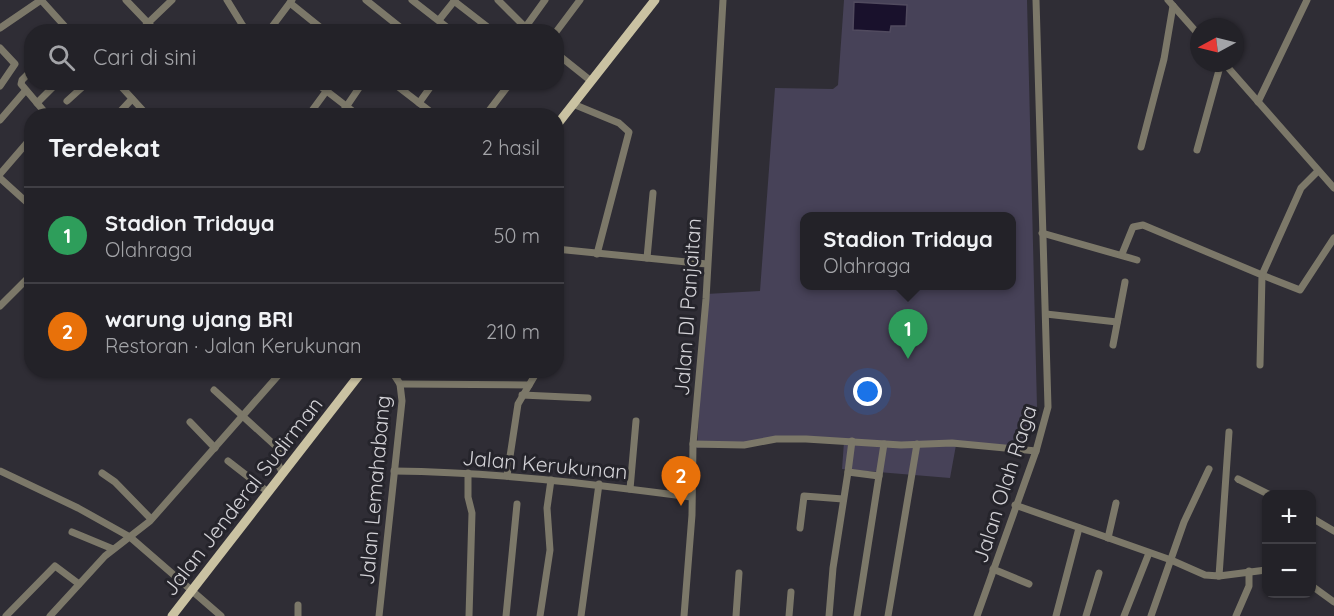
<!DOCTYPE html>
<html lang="id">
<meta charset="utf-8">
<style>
:root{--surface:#232228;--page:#2f2f34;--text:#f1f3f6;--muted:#a3a4a8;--line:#403f45;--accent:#d5b534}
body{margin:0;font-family:Quicksand,sans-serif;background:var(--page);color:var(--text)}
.controls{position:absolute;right:18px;bottom:18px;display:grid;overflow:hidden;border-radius:12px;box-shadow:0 2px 4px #0004}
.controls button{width:54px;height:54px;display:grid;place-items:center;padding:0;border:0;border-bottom:2px solid var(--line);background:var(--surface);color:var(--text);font:30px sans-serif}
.compass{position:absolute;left:1190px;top:18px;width:54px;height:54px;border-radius:50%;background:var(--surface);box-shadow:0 2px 4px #0004;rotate:263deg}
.you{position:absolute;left:868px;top:392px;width:21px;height:21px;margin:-15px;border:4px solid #fff;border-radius:50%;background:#1a73e8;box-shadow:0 0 0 9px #1a73e833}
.badge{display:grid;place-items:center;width:39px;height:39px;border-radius:50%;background:var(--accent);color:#fff;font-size:20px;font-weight:700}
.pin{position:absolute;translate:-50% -50px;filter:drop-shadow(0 2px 3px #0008)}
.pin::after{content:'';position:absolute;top:32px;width:21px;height:18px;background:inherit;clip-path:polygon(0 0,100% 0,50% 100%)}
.popup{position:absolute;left:800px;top:212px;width:216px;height:78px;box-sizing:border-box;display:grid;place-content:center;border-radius:12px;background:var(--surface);filter:drop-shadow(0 2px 4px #0005);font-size:20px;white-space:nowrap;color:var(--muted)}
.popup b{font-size:22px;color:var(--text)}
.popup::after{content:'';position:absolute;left:50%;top:100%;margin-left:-12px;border:12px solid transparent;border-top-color:var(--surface)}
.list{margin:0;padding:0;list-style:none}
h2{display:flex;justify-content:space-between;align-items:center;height:78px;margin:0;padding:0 24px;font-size:26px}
h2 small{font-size:20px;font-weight:400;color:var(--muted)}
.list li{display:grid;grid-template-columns:39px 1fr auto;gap:18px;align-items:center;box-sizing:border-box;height:96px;padding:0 24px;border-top:2px solid var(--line)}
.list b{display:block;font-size:22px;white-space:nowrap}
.list p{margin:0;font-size:20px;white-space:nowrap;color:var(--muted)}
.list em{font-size:20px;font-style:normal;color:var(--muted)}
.icon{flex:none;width:33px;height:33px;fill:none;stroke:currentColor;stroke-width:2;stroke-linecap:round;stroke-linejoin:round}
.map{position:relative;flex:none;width:1334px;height:616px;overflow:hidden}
.search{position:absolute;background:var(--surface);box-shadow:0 2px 4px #0004;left:24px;top:24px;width:540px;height:66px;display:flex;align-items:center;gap:15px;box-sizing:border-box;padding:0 21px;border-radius:24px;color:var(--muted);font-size:22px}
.panel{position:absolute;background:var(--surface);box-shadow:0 2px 4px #0004;left:24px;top:108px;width:540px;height:270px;border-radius:24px}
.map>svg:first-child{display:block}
</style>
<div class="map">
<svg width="1334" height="616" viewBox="0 0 1334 616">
<rect width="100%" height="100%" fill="#2f2d35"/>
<path fill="#474258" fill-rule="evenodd" d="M844 0H1027L1037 407 1024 450 956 445 950 478 842 469 844 442 786 439 753 446 697 448 706 294 760 291 775 88 833 89 838 85ZM804 216H1012V286H804Z"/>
<path fill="#19112c" stroke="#514b5f" stroke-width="1.5" d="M854 2 907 5 906 26H891L890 32 853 30Z"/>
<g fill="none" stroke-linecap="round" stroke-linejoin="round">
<g stroke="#7c7869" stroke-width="7">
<path d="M41 0 70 32"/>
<path d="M126 0 148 23 140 32"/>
<path d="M227 0 243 26 250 32"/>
<path d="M366 0 406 32"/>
<path d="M412 0 453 32"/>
<path d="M498 0 530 32"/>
<path d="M1168 0 1199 35"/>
<path d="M454 1 494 32"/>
<path d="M290 3 326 32"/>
<path d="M439 20 455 0"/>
<path d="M0 28 41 0"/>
<path d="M157 32 148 23 172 0"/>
<path d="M268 32 292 0"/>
<path d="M522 32 545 0"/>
<path d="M556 32 580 0"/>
<path d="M0 48 15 64 0 86"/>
<path d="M556 53 591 81"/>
<path d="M1224 63 1334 188"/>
<path d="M32 70 22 80 21 84 48 116"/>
<path d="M117 82 148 116"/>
<path d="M315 82 359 116"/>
<path d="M392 82 436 116"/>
<path d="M473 82 477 86 483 82"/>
<path d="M67 101 88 82"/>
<path d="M1258 102 1307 0"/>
<path d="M37 103 58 82"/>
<path d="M419 103 434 82"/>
<path d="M573 104 619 123 629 132 597 254"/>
<path d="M116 116 132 99"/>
<path d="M308 116 333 82"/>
<path d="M340 116 363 82"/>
<path d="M485 116 511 82"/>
<path d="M0 120 25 91"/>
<path d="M1141 147 1164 59 1173 6"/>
<path d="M1197 150 1221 63"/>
<path d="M1318 171 1301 188 1262 275 1300 290 1334 238"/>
<path d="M0 174 32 137"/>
<path d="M0 178 32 207"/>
<path d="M1042 233 1137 260"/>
<path d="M556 249 707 264"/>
<path d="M1122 254 1133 227 1143 225 1262 275 1260 365"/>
<path d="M647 258 653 193"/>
<path d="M0 306 32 274"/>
<path d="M1046 314 1117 322"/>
<path d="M1113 345 1125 282"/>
<path d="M400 384 529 385"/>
<path d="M214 390 280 450 277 462 282 472"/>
<path d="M522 395 588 398"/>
<path d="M190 422 215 448"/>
<path d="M693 444 744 445 776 439H806L901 445 952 443 1036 451"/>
<path d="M228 461 268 492"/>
<path d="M0 471 78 508 130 537 221 616"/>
<path d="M394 471C494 472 592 484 691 497"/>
<path d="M848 472 852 441"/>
<path d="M102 473 115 482 151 519"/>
<path d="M468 473V497L472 513 469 616"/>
<path d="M507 476 518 404 538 370"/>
<path d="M1238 479 1268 494"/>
<path d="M630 489 636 421"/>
<path d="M1015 505 1171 560 1205 575 1219 576 1229 432"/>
<path d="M1312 518 1334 531"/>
<path d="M800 528 804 496 843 499"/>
<path d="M72 532 113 549"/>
<path d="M1108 538 1116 503"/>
<path d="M993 569 1029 584"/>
<path d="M1219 576 1266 570"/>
<path d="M1312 586 1334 602"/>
<path d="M6 616 55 566 79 584"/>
<path d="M50 616 105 556 150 521 283 370"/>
<path d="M298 616V605"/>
<path d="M379 616 402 401 400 384 391 370"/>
<path d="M506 616 517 504"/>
<path d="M540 616 550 550 547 508 551 480"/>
<path d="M581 616 599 484"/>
<path d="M684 616 692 515 693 444 706 299 723 0"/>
<path d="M736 616 739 573"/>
<path d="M789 616 791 592"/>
<path d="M829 616 833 568 848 472 879 476"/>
<path d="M857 616 884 444"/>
<path d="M888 616 917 444"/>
<path d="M977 616 1036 451 1048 407 1036 0"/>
<path d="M1056 616 1079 528"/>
<path d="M1086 616 1099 573"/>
<path d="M1124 616 1149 553"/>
<path d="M1151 616 1184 522 1209 469"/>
<path d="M1236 616 1249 586V571"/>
</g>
<g stroke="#cac2a2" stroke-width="9">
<path d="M556 126 655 0"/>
<path d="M172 616 363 370"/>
</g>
</g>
<g text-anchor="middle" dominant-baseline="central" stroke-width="6" stroke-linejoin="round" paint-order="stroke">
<g font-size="21" fill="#d3d2d7" stroke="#25242b">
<text transform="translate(687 307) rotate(-86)">Jalan DI Panjaitan</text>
<text transform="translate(545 464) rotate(5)">Jalan Kerukunan</text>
<text transform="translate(1004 484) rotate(-72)">Jalan Olah Raga</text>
<text transform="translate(374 490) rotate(-85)">Jalan Lemahabang</text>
<text transform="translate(242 496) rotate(-52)">Jalan Jenderal Sudirman</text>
</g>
</g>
</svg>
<div class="controls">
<button>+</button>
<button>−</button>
</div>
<svg class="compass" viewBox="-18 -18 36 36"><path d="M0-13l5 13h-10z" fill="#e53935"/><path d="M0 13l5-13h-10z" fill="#a3a4a8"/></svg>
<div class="you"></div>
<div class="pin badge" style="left:908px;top:359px;background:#2e9e5b">1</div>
<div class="popup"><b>Stadion Tridaya</b>Olahraga</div>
<div class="pin badge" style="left:681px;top:506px;background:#e8710a">2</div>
<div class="search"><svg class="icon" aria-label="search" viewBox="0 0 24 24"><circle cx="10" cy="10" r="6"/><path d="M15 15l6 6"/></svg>Cari di sini</div>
<section class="panel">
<h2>Terdekat<small>2 hasil</small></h2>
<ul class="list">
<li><span class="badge" style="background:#2e9e5b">1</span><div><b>Stadion Tridaya</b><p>Olahraga</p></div><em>50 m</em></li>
<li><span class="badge" style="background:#e8710a">2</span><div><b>warung ujang BRI</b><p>Restoran · Jalan Kerukunan</p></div><em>210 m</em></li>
</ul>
</section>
</div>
